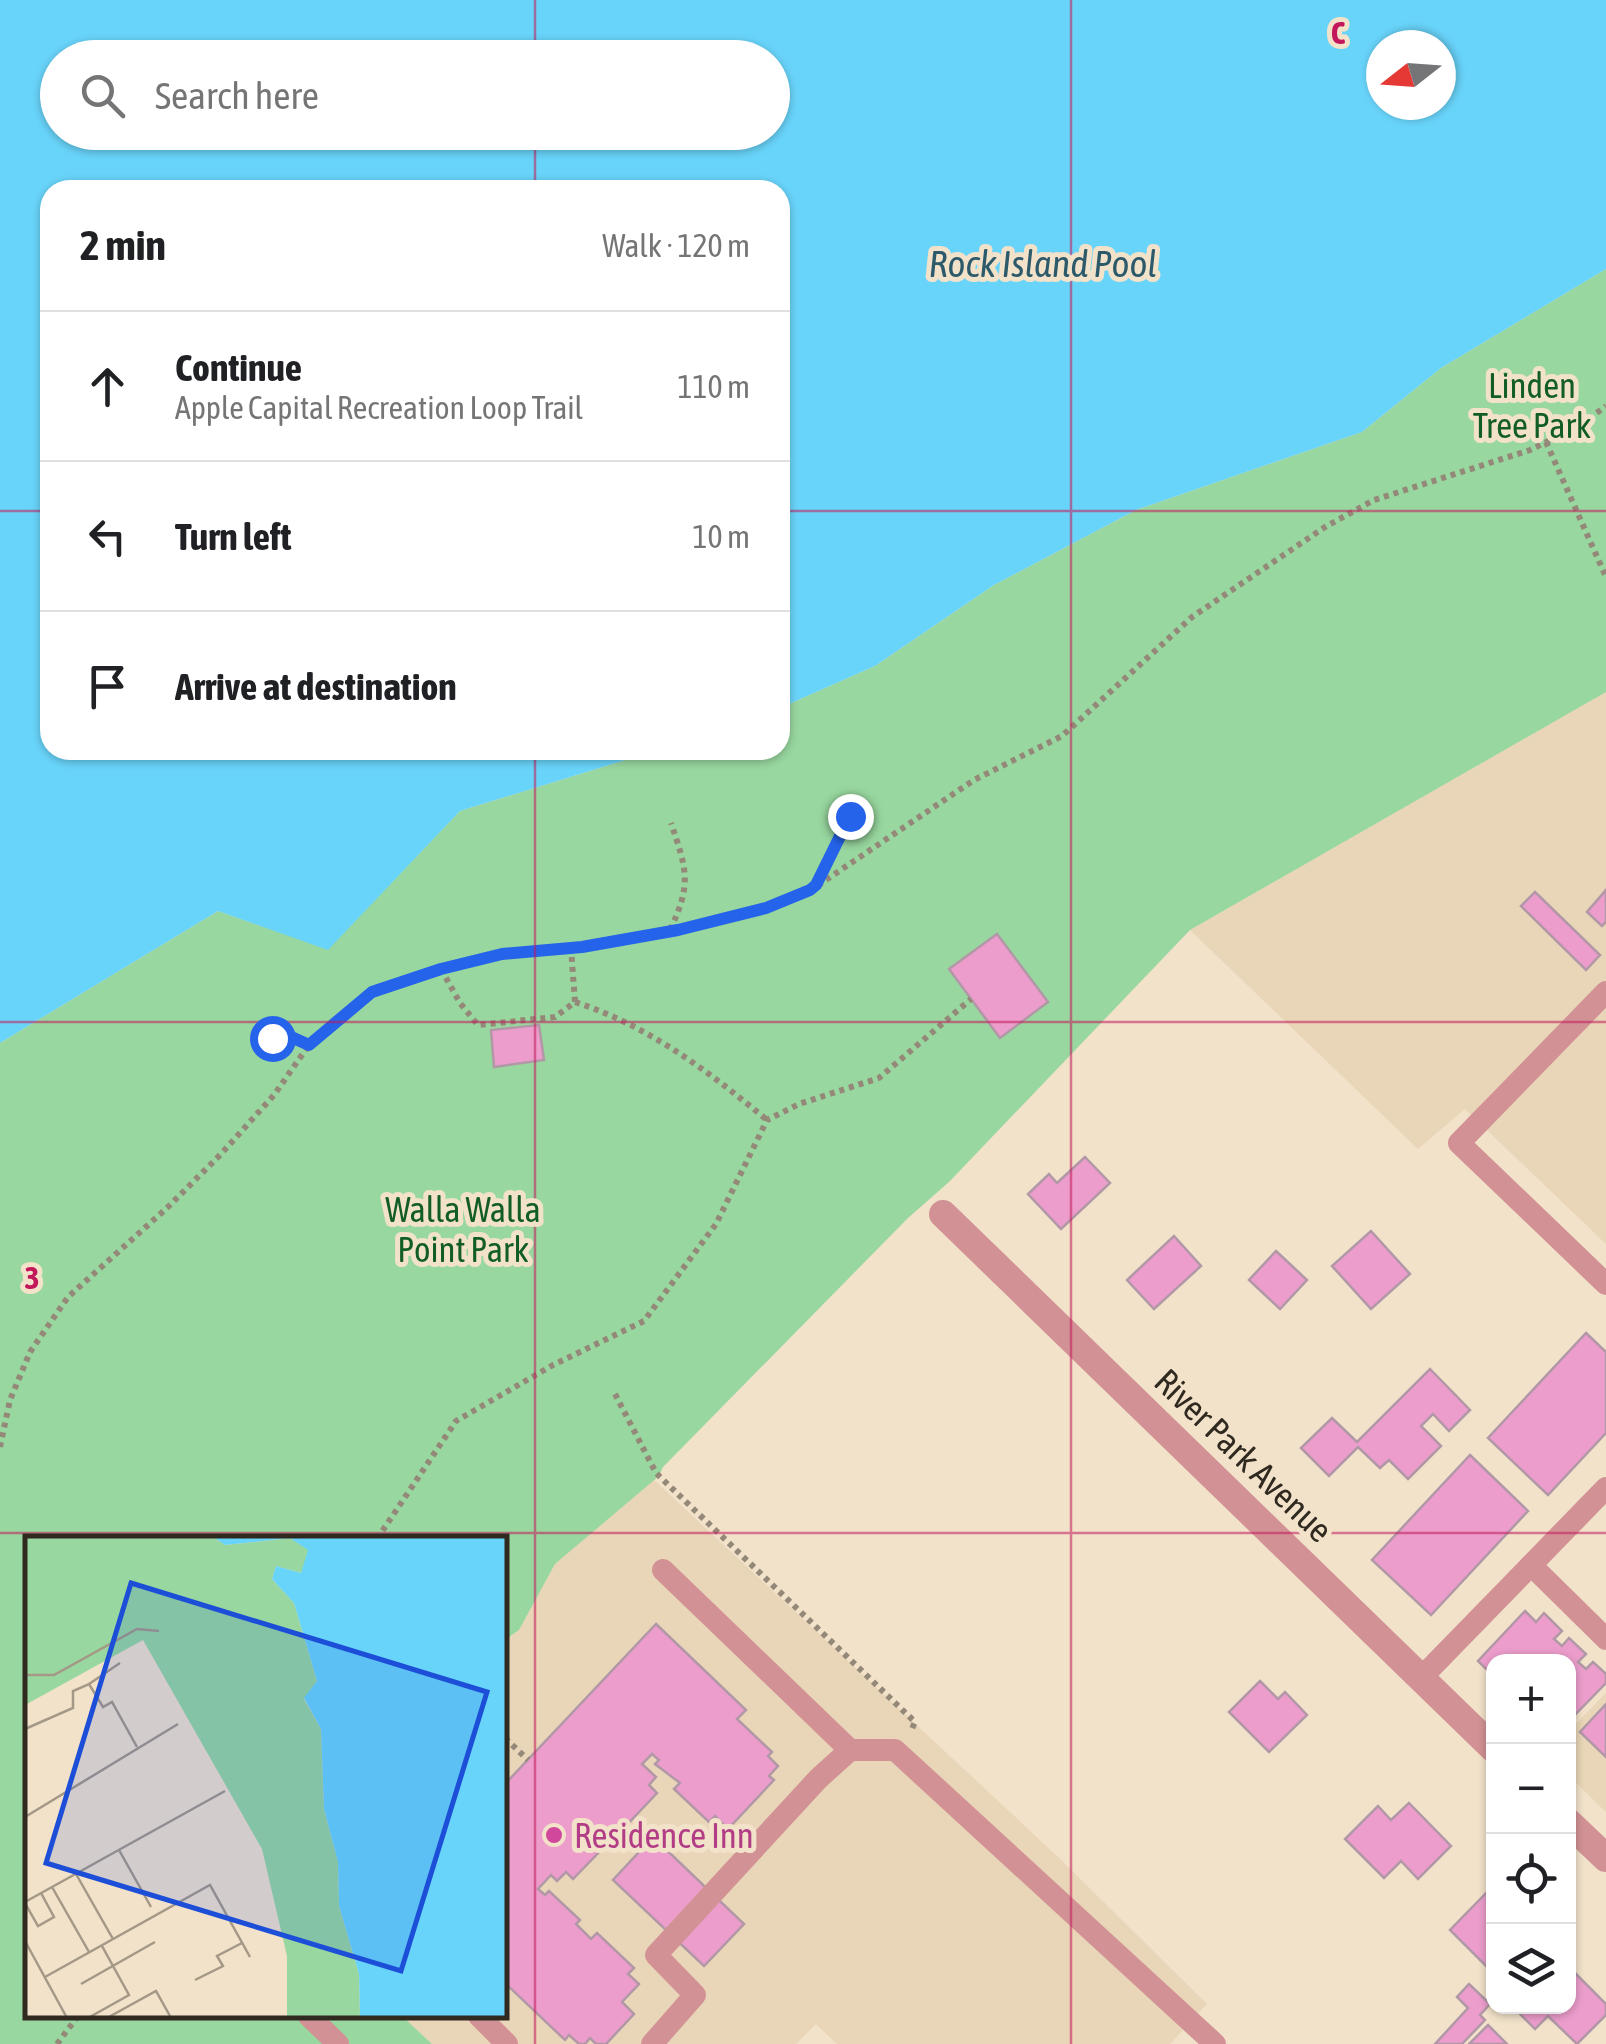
<!DOCTYPE html>
<meta charset="utf-8">
<style>
:root{--surface:#fff;--page:#f6f6f6;--text:#202124;--muted:#757577;--line:#e0e0e0}
body{margin:0;font-family:"Asap Condensed",sans-serif;background:var(--page);color:var(--text)}
.controls{position:absolute;right:30px;bottom:30px;display:grid;overflow:hidden;border-radius:20px;box-shadow:0 2px 8px #0004}
.controls button{width:90px;height:90px;display:grid;place-items:center;padding:0;border:0;border-bottom:2px solid var(--line);background:var(--surface);color:var(--text);font:50px sans-serif}
.compass{position:absolute;left:1366px;top:30px;width:90px;height:90px;border-radius:50%;background:var(--surface);box-shadow:0 2px 8px #0004;rotate:253deg}
.stop{position:absolute;width:30px;height:30px;margin:-22px;border:8px solid #2563eb;border-radius:50%;background:#fff}
.stop.end{background:#2563eb;border-color:#fff;box-shadow:0 2px 10px #0008}
.list{margin:0;padding:0;list-style:none}
h2{display:flex;justify-content:space-between;align-items:center;height:130px;margin:0;padding:0 40px;font-size:42px}
h2 small{font-size:32px;font-weight:400;color:var(--muted)}
.list li{display:grid;grid-template-columns:65px 1fr auto;gap:30px;align-items:center;box-sizing:border-box;height:150px;padding:0 40px;border-top:2px solid var(--line)}
.list b{display:block;font-size:38px;white-space:nowrap}
.list p{margin:0;font-size:32px;white-space:nowrap;color:var(--muted)}
.list em{font-size:32px;font-style:normal;color:var(--muted)}
.icon{flex:none;width:55px;height:55px;fill:none;stroke:currentColor;stroke-width:2;stroke-linecap:round;stroke-linejoin:round}
.map{position:relative;flex:none;width:1606px;height:2044px;overflow:hidden}
.search{position:absolute;background:var(--surface);box-shadow:0 2px 8px #0004;left:40px;top:40px;width:750px;height:110px;display:flex;align-items:center;gap:25px;box-sizing:border-box;padding:0 35px;border-radius:55px;color:var(--muted);font-size:38px}
.panel{position:absolute;background:var(--surface);box-shadow:0 2px 8px #0004;left:40px;top:180px;width:750px;height:580px;border-radius:30px}
.map>svg:first-child{display:block}
</style>
<div class="map">
<svg width="1606" height="2044" viewBox="0 0 1606 2044">
<rect width="100%" height="100%" fill="#f2e2ca"/>
<g fill="#e9d5b7">
<path d="M1606 692V1244L1465 1109 1418 1149 1190 930Z"/>
<path d="M654 1480 1057 1856 1207 2004 1170 2044H837L816 2024 796 2044H432L403 2017 505 2016V1640L519 1630 555 1564Z"/>
<path d="M1606 1693V1812L1569 1776 1568 1732Z"/>
</g>
<path fill="#98d79f" d="M1606 269V692L1190 930 949 1182 908 1218 663 1467 659 1476 555 1564 519 1630 505 1640V1539H28V2016L403 2017 432 2044H0V1043L218 911 328 949 460 811 658 750H780V708L875 666 994 585 1136 510 1362 432 1441 368Z"/>
<path fill="#69d4fa" fill-rule="evenodd" d="M0 0H1606V269L1441 368 1362 432 1136 510 994 585 875 666 780 708V190H50V750H658L460 811 328 950 218 911 0 1043ZM1381 45H1441V105H1381ZM58 58H772V132H58Z"/>
<g fill="#ec9dcc" stroke="#b298a7" stroke-width="2.5">
<path d="M1606 890V922L1602 926 1587 912Z"/>
<path d="M1535 892 1600 955 1586 970 1521 906Z"/>
<path d="M997 934 1048 1002 1000 1038 949 969Z"/>
<path d="M539 1025 544 1060 494 1067 491 1030Z"/>
<path d="M1085 1157 1110 1183 1061 1229 1028 1194 1049 1174 1057 1183Z"/>
<path d="M1371 1231 1410 1274 1371 1309 1332 1266Z"/>
<path d="M1174 1236 1201 1266 1154 1309 1127 1280Z"/>
<path d="M1276 1251 1307 1280 1280 1309 1249 1280Z"/>
<path d="M1586 1333 1606 1352V1433L1548 1495 1488 1438Z"/>
<path d="M1430 1369 1470 1410 1449 1431 1433 1414 1421 1426 1441 1446 1408 1479 1389 1460 1380 1468 1358 1447 1329 1476 1301 1448 1332 1418 1357 1442Z"/>
<path d="M1470 1455 1528 1511 1431 1615 1372 1560Z"/>
<path d="M1525 1611 1536 1622 1544 1613 1562 1631 1554 1639 1562 1646 1569 1638 1586 1654 1578 1662 1586 1669 1593 1662 1606 1674V1683L1568 1722V1662H1494V1677L1478 1661Z"/>
<path d="M656 1624 746 1710 737 1719 772 1752 768 1756 778 1766 769 1776 774 1780 728 1829 715 1816 709 1822 674 1789 680 1783 655 1764 659 1760 652 1754 642 1764 656 1777 649 1785 657 1793 621 1831 614 1825 601 1839 606 1845 573 1879 566 1872 557 1881 551 1875 538 1889 545 1895 549 1891 580 1920 576 1924 591 1939 597 1933 634 1968 628 1974 639 1984 622 2002 634 2014 606 2044H596L590 2038 585 2044H579L569 2035 565 2040 505 1983V1784Z"/>
<path d="M1260 1681 1278 1699 1285 1692 1307 1715 1269 1752 1229 1712Z"/>
<path d="M1606 1704V1757L1580 1732Z"/>
<path d="M1409 1803 1451 1846 1418 1879 1401 1861 1384 1878 1345 1839 1378 1806 1391 1820Z"/>
<path d="M653 1837 744 1924 704 1966 613 1880Z"/>
<path d="M1494 1885V1969L1491 1971 1450 1930Z"/>
<path d="M1568 1966 1606 2004V2015L1577 2044 1548 2016 1535 2029 1518 2012 1523 2006H1568Z"/>
<path d="M1469 1984 1490 2004 1480 2015 1485 2020 1462 2044H1435L1468 2008 1457 1997Z"/>
<path d="M1488 2025 1507 2044H1469Z"/>
</g>
<g fill="none" stroke-linecap="round" stroke-linejoin="round">
<g stroke="#948978" stroke-width="6" stroke-dasharray="5 5" stroke-linecap="butt">
<path d="M1546 442 1606 577"/>
<path d="M817 884 850 816"/>
<path d="M670 930C692 884 687 870 671 823"/>
<path d="M441 969 460 1003 478 1025 555 1017 575 1002 571 948"/>
<path d="M575 1002C649 1026 708 1071 767 1120"/>
<path d="M254 1040 281 1034 309 1045"/>
<path d="M615 1394 656 1473 915 1722 911 1731"/>
<path d="M0 1447 10 1400 30 1352 68 1297 168 1207 221 1154 274 1095 311 1042 372 992 441 969 502 954 582 947 679 930 766 908 811 890 974 780 1062 736 1192 617 1325 527 1374 500 1530 450 1579 426 1606 406"/>
<path d="M377 1539 456 1421 553 1365 644 1321 716 1224 767 1120 799 1104 879 1078 971 999"/>
<path d="M505 1738 528 1760"/>
<path d="M57 2044 78 2016"/>
</g>
<g stroke="#d29295" stroke-width="22">
<path d="M1606 992 1459 1143 1606 1284"/>
<path d="M1531 1565 1606 1639"/>
<path d="M663 1570 850 1750H895L1215 2044"/>
<path d="M1421 1678 1606 1488"/>
<path d="M309 2016 338 2044"/>
<path d="M479 2016 507 2044"/>
<path d="M652 2044 695 1995 656 1955 818 1779 850 1750"/>
</g>
<g stroke="#d29295" stroke-width="28">
<path d="M943 1214 1494 1749"/>
<path d="M1568 1822 1606 1858"/>
</g>
</g>
<g fill="none" stroke-linecap="round" stroke-linejoin="round">
<path stroke="#2563eb" stroke-width="12" d="M272 1038 289 1036 309 1045 372 992 441 969 502 954 582 947 678 930 766 908 810 890 816 885 850 816"/>
</g>
<path fill="none" stroke="#c2185b" stroke-width="2.5" stroke-opacity="0.55" d="M535 0V58M1071 0V2044M535 132V190M0 511H50M780 511H1606M535 750V2044M0 1022H1606M0 1533H1606"/>
<circle fill="#d1479c" stroke="#f2e2ca" stroke-width="4" cx="554" cy="1835" r="10"/>
<g text-anchor="middle" dominant-baseline="central" stroke-width="10" stroke-linejoin="round" paint-order="stroke">
<g font-size="35" fill="#125d26" stroke="#f2e2ca">
<text x="1532" y="385">Linden<tspan x="1532" dy="40">Tree Park</tspan></text>
<text x="463" y="1209">Walla Walla<tspan x="463" dy="40">Point Park</tspan></text>
</g>
<g font-size="35" fill="#2f2920" stroke="#f2e2ca">
<text transform="translate(1244 1455) rotate(44)">River Park Avenue</text>
</g>
<g font-size="35" fill="#b23c85" stroke="#f2e2ca" text-anchor="start">
<text x="574" y="1835">Residence Inn</text>
</g>
<g font-size="38" font-style="italic" fill="#2d5a6b" stroke="#f2e2ca">
<text x="1043" y="263">Rock Island Pool</text>
</g>
</g>
<g transform="translate(25 1536)">
<rect width="482" height="482" fill="#f2e2ca"/>
<path d="M0 0H187L200 9 265 2 283 13 285 26 276 37 251 30 247 43 269 67 292 145 279 163 296 193 299 273 313 326 314 370 334 438 335 482H262V420L237 313 118 104 0 169Z" fill="#98d79f"/>
<path d="M187 0H482V482H335L334 438 314 370 313 326 299 273 296 193 279 162 292 145 269 67 247 43 251 30 276 37 283 14 265 2 200 9Z" fill="#69d4fa"/>
<path fill="none" stroke="#a49886" stroke-width="2.5" d="M0 139H29L112 93 134 95M64 148 95 127M0 193 48 172V155L64 148 78 171 87 166 112 211M0 281 153 188M94 314 126 371M51 338 88 403M27 351 64 416M0 366 200 255M0 367 13 390 29 381 16 357M0 405 42 482M20 441 185 349 225 421M170 444 198 430 192 420 217 407M56 448 130 406M63 482 104 459 77 410M82 482 131 455 145 480"/>
<path fill="#1d4ed8" fill-opacity="0.15" stroke="#1d4ed8" stroke-width="5" d="M106 47 462 156 376 435 21 327Z"/>
<rect width="482" height="482" fill="none" stroke="#2f2920" stroke-width="5"/>
</g>
<g font-size="32" text-anchor="middle" font-weight="bold" fill="#c2185b" stroke="#f2e2ca" stroke-width="10" stroke-linejoin="round" paint-order="stroke">
<text x="1338" y="44">C</text>
<text x="32" y="1289">3</text>
</g>
</svg>
<div class="controls">
<button>+</button>
<button>−</button>
<button><svg class="icon" aria-label="locate" viewBox="0 0 24 24"><circle cx="12" cy="12" r="6"/><path d="M12 2v4M12 18v4M2 12h4M18 12h4"/></svg></button>
<button><svg class="icon" aria-label="layers" viewBox="0 0 24 24"><path d="M12 4l9 5-9 5-9-5zM3 14l9 5 9-5"/></svg></button>
</div>
<svg class="compass" viewBox="-18 -18 36 36"><path d="M0-13l5 13h-10z" fill="#e53935"/><path d="M0 13l5-13h-10z" fill="#757577"/></svg>
<div class="stop" style="left:272px;top:1038px"></div>
<div class="stop end" style="left:850px;top:816px"></div>
<div class="search"><svg class="icon" aria-label="search" viewBox="0 0 24 24"><circle cx="10" cy="10" r="6"/><path d="M15 15l6 6"/></svg>Search here</div>
<section class="panel">
<h2>2 min<small>Walk · 120 m</small></h2>
<ul class="list">
<li><svg class="icon" aria-label="ahead" viewBox="0 0 24 24"><path d="M12 20V5M6 11l6-6 6 6"/></svg><div><b>Continue</b><p>Apple Capital Recreation Loop Trail</p></div><em>110 m</em></li>
<li><svg class="icon" aria-label="left" viewBox="0 0 24 24"><path d="M17 20v-9H6M10 6l-5 5 5 5"/></svg><div><b>Turn left</b></div><em>10 m</em></li>
<li><svg class="icon" aria-label="arrive" viewBox="0 0 24 24"><path d="M6 21V4h12l-3 4 3 4H6"/></svg><div><b>Arrive at destination</b></div></li>
</ul>
</section>
</div>
